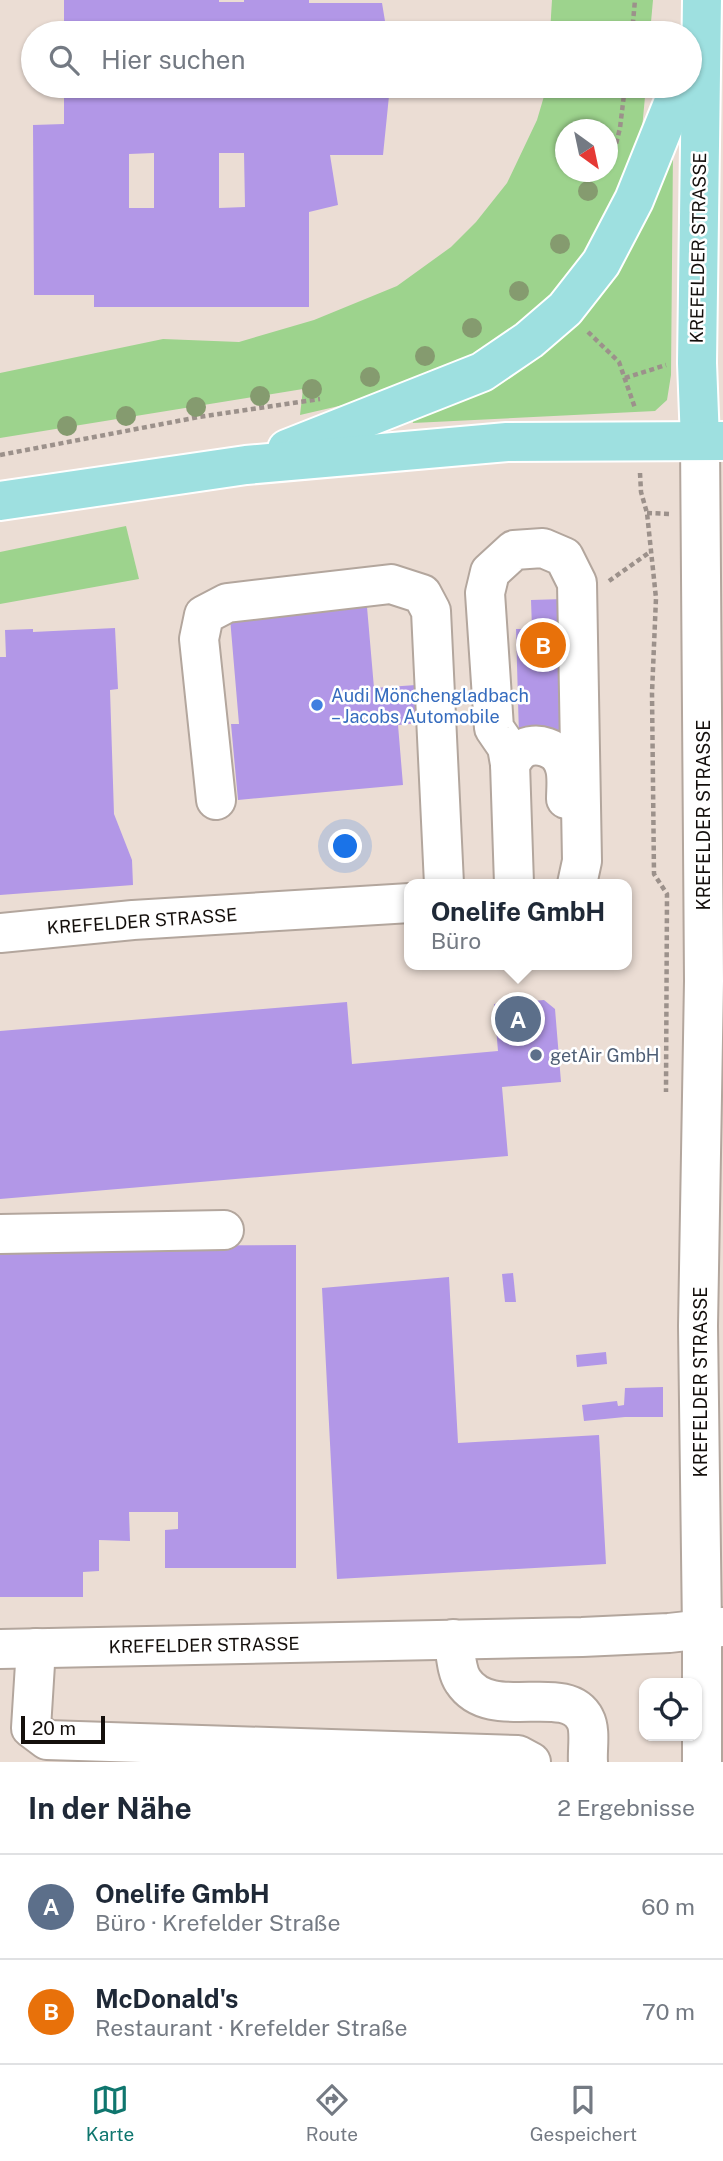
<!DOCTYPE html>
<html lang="de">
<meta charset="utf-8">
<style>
:root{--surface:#fff;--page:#f6f6f7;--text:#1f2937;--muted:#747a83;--line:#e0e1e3;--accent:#0f766e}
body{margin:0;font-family:"Public Sans",sans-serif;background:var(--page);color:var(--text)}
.controls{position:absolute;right:21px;bottom:21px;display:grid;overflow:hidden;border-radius:14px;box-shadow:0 2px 5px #0004}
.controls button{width:63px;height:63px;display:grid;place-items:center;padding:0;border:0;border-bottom:2px solid var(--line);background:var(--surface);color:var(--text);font:35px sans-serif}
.compass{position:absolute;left:555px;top:119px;width:63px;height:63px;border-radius:50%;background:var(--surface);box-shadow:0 2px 5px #0004;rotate:147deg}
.scale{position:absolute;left:21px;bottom:18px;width:84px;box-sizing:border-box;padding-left:7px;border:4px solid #140f0c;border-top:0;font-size:19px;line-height:24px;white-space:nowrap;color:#140f0c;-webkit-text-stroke:5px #fff;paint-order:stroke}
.you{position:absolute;left:346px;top:847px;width:24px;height:24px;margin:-18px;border:5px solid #fff;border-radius:50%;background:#1a73e8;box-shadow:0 0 0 10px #1a73e833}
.badge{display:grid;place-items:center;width:46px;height:46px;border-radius:50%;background:var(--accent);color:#fff;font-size:23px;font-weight:700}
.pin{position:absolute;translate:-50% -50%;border:4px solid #fff;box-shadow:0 2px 7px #0006}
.popup{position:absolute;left:404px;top:879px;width:228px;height:91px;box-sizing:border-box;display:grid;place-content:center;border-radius:14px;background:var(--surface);filter:drop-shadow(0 2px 5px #0005);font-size:23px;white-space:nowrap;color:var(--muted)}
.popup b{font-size:26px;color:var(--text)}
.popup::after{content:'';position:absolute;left:50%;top:100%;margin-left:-14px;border:14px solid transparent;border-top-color:var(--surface)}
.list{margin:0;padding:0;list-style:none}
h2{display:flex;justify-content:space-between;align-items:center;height:91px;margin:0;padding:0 28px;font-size:30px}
h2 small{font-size:23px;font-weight:400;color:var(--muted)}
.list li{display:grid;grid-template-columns:46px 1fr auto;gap:21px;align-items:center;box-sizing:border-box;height:105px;padding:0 28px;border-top:2px solid var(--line)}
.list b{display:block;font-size:26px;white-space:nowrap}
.list p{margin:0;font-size:23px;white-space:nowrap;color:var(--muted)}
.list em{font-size:23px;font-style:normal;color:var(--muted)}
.icon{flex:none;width:38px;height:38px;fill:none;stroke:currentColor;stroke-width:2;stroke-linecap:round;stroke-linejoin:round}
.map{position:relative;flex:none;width:723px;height:1762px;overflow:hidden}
.search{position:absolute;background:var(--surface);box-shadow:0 2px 5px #0004;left:21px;right:21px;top:21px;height:77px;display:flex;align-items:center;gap:18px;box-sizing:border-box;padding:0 24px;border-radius:38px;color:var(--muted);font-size:26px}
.sheet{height:301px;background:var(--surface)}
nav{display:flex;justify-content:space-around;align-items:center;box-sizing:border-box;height:98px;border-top:2px solid var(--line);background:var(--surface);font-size:19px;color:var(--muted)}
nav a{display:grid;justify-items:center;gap:4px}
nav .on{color:var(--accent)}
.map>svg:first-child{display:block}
</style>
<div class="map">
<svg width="723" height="1762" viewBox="0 0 723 1762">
<rect width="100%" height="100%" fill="#ebddd4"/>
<g fill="#9dd38d" fill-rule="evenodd">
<path d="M552 0H653L650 33H550Z"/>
<path d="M547 86H646L642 129 673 150 671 375 667 400 655 411 413 423 408 390 300 415 303 389 0 438V373L163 339 239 342 314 320 397 286 451 247 476 222 507 183 537 120ZM566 130H608V172H566Z"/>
<path d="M126 526 139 579 0 604V552Z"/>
</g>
<g fill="#b297e7" fill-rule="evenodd">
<path d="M64 0H219V2H244V0H309V3H382L387 33H64Z"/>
<path d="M64 86H390L383 155H330L338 205 309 212V307H94V295H34L33 125 64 124ZM154 153V208H129V154ZM219 153H244L245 207 219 208Z"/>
<path d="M564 599 567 735 519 736 516 629H532L531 600Z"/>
<path d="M367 607 374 688 416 685 419 723 398 725 403 785 238 800 231 724H239L230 618Z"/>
<path d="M115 628 118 689 110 690 114 814 132 860 133 885 0 895V657H6L5 630 33 629V632Z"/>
<path d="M544 1000 555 1009 561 1082 502 1087 508 1156 0 1199V1031L347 1002 352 1064 498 1051 494 1004Z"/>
<path d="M296 1245V1568H165V1530L178 1529V1512H129L130 1541 99 1540V1571L83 1572V1597H0V1246Z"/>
<path d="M513 1273 516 1302H505L502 1274Z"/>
<path d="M449 1277 458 1443 599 1435 606 1564 337 1579 322 1288Z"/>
<path d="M606 1352 607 1364 577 1367 576 1355Z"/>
<path d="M663 1387V1417H625L584 1421 582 1405 617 1401 618 1406 624 1405 625 1388Z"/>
</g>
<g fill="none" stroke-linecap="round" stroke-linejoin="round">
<g stroke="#b3a69d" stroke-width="42">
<g id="minor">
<path d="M700 441 704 981 698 1326 702 1630V1762"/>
<path d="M510 764C513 759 516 754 521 750 536 740 559 748 564 765 568 775 566 789 566 799"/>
<path d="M216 800 199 639 204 615 227 603 391 584 422 594 431 611 444 884"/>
<path d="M514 884 510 764 507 747 494 728 485 593 490 572 514 550 543 548 564 557 577 583 582 861 577 884"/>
<path d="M0 933 133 920 410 903"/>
<path d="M0 1234 224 1230"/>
<path d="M453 1639C456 1652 456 1671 463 1681 491 1724 566 1681 585 1719 591 1730 587 1750 588 1762"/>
<path d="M36 1648 31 1728 47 1740 518 1755 531 1762"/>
<path d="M0 1649 582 1637 669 1633 723 1627"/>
</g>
</g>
<g stroke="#fff" stroke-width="42">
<g id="major">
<path d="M700 441 697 363 702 0"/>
<path d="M287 449 482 372 529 340 565 309 601 263 634 200 680 86"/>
<path d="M0 501 246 465 507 442 723 441"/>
</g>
</g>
<g stroke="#9c918b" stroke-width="4.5" stroke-dasharray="5 3.5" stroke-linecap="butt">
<path d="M632 33 635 0"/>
<path d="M612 160 620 128 625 86"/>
<path d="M588 332 619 362 635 408"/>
<path d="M625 378 666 365"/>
<path d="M0 455 199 417 320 399"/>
<path d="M640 473 641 492 647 513 656 598 652 693 654 874 667 894 666 1092"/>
<path d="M647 513 671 514"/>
<path d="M609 581 650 552"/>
</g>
<use href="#minor" stroke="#fff" stroke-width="38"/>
<use href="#major" stroke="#9ee0e0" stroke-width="38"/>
</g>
<g fill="#859b6f">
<circle cx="588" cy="191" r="10"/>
<circle cx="560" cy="244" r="10"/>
<circle cx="519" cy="291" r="10"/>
<circle cx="472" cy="328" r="10"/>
<circle cx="425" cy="356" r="10"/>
<circle cx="370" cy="377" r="10"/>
<circle cx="312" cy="389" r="10"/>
<circle cx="260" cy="396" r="10"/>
<circle cx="196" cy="407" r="10"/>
<circle cx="126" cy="416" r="10"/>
<circle cx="67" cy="426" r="10"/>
</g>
<circle fill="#3f7fe0" stroke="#fff" stroke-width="2.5" cx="317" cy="705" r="7"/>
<circle fill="#5c6f8a" stroke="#fff" stroke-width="2.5" cx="536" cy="1055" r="7"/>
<g text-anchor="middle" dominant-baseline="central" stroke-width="5" stroke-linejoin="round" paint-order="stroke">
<g font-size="18" fill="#140f0c" stroke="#fff">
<text transform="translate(698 248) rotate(-89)">KREFELDER STRASSE</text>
<text transform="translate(703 815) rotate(-90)">KREFELDER STRASSE</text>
<text transform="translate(142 921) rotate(-4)">KREFELDER STRASSE</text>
<text transform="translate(700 1382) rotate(-90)">KREFELDER STRASSE</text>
<text transform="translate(204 1645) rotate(-1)">KREFELDER STRASSE</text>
</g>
<g font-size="18" fill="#366cbe" stroke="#fff" text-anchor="start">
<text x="331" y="695">Audi Mönchengladbach<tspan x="331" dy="21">– Jacobs Automobile</tspan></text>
</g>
<g font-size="18" fill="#4e5e75" stroke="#fff" text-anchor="start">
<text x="550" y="1055">getAir GmbH</text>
</g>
</g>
</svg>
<div class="controls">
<button><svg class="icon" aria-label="locate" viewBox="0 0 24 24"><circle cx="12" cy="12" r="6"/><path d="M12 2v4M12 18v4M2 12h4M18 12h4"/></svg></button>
</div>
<svg class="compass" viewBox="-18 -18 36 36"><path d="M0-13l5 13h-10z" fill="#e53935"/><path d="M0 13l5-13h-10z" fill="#747a83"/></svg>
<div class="scale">20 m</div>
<div class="you"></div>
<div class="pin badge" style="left:518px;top:1019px;background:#5c6f8a">A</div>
<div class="popup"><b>Onelife GmbH</b>Büro</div>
<div class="pin badge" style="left:543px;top:645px;background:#e8710a">B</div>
<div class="search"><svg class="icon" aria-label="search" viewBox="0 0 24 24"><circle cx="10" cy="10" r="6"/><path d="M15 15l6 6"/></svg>Hier suchen</div>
</div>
<section class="sheet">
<h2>In der Nähe<small>2 Ergebnisse</small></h2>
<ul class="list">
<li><span class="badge" style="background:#5c6f8a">A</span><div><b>Onelife GmbH</b><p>Büro · Krefelder Straße</p></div><em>60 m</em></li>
<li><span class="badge" style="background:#e8710a">B</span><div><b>McDonald's</b><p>Restaurant · Krefelder Straße</p></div><em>70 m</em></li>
</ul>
</section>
<nav>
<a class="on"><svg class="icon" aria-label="map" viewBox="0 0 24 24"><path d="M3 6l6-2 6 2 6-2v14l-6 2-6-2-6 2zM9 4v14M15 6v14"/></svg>Karte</a>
<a><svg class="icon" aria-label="directions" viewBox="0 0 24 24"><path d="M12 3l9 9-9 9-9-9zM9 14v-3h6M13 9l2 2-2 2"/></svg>Route</a>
<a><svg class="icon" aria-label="saved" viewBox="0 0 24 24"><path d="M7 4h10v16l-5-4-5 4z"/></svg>Gespeichert</a>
</nav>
